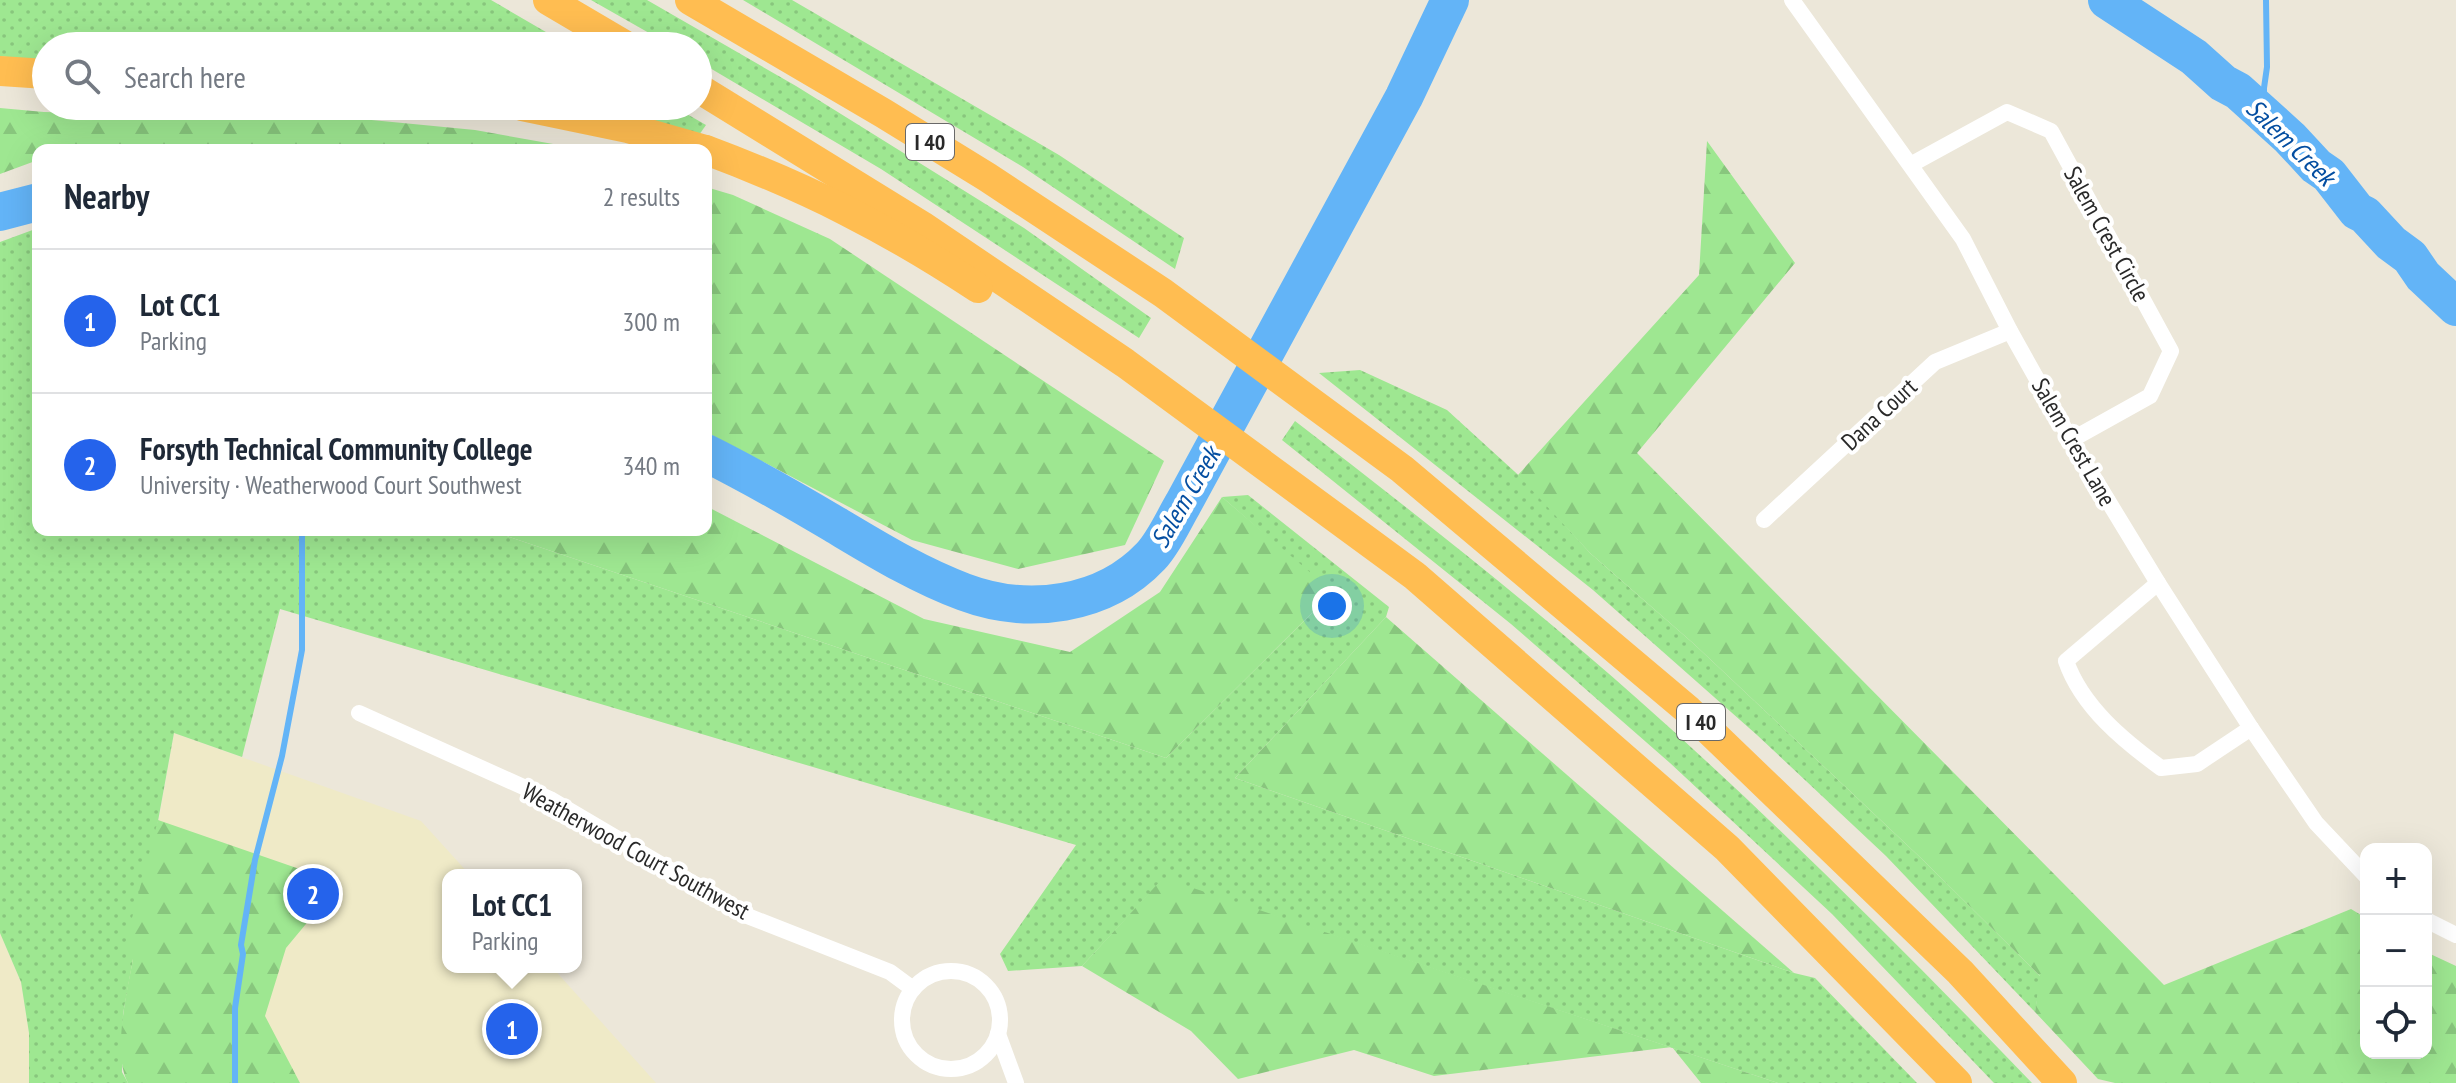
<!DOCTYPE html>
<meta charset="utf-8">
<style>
:root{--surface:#fff;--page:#f6f6f7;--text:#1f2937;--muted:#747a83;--line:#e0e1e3;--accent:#2563eb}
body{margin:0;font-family:"PT Sans Narrow",sans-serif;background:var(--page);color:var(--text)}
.controls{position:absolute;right:24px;bottom:24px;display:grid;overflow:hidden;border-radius:16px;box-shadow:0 8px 32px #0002}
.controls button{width:72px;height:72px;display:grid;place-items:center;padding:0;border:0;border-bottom:2px solid var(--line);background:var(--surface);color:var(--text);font:40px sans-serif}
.you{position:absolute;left:1332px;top:606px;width:28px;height:28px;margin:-20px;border:6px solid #fff;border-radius:50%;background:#1a73e8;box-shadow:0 0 0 12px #1a73e833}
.badge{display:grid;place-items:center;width:52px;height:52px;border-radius:50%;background:var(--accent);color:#fff;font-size:26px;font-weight:700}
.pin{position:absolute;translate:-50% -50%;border:4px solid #fff;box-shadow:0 2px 8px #0006}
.popup{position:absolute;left:442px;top:869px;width:140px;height:104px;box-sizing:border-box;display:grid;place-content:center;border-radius:16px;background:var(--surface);filter:drop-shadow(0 2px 6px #0005);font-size:26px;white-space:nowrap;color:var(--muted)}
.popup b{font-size:30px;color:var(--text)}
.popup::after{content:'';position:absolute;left:50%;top:100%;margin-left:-16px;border:16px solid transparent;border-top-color:var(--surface)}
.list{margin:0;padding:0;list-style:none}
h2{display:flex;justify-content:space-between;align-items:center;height:104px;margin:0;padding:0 32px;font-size:34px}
h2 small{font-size:26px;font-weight:400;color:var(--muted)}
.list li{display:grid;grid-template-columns:52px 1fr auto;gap:24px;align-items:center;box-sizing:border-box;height:144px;padding:0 32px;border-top:2px solid var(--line)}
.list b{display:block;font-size:30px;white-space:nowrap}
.list p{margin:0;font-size:26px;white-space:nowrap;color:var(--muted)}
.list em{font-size:26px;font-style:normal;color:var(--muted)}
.icon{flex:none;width:44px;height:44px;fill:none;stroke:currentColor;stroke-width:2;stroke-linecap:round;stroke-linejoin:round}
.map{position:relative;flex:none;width:2456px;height:1083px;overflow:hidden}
.search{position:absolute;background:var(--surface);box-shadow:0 8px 32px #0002;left:32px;top:32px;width:680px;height:88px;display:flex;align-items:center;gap:20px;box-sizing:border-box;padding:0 28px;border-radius:44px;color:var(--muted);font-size:30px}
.panel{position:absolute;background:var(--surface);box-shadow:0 8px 32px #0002;left:32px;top:144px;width:680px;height:392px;border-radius:16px}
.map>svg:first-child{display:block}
</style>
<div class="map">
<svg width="2456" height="1083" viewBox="0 0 2456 1083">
<defs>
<pattern id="green-dots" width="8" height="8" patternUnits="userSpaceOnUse" patternTransform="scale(2)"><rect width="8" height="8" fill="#9ee791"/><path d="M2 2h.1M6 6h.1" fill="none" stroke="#88c67d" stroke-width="1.8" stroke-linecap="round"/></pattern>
<pattern id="forest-firs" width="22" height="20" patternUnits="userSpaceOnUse" patternTransform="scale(2)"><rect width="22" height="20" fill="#9ee791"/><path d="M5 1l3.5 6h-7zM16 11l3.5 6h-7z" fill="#88c67d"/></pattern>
</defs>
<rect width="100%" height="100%" fill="#ece7d9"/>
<g fill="#efeac7">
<path d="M174 733 421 821 470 875H448V967H552L656 1083H128L124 948 155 841Z"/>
<path d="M0 933 21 982 29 1033V1083H0Z"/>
</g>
<g fill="url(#green-dots)">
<path d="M0 0H491L570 46H46V62L0 56Z"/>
<path d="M591 0H647L796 86 1024 228 1151 318 1139 338 881 169 698 61V46H672Z"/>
<path d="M743 0H792L1059 155 1184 238 1175 269 1023 167Z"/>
<path d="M591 106H673L706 125 699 135Z"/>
<path d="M38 228V530H489L1166 758 1332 593 1222 497 1248 495 1389 607 1386 617 1235 778 1794 973 1815 978 1917 1083H1778L1163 879 1082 966 1008 971 1000 954 1076 845 280 609 242 757 174 733 123 1014 122 1072 128 1083H29V1033L21 982 0 933V242Z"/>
<path d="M1360 370 1447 410 1526 482 1590 553 1694 644 1923 860 2041 977 2035 1012 1886 856 1757 735 1593 590 1319 373Z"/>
<path d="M1295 421C1413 512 1531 604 1642 703 1778 824 1906 952 2032 1083H1994L1832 914 1670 763 1511 624 1282 440Z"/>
</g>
<g fill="url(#forest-firs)">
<path d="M0 108 44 112 351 118 475 130 587 150H38V160L0 174Z"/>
<path d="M1707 141 1795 263 1637 453 2164 985 2351 909 2366 918V1053H2426V952L2456 966V1083H2115L2098 1079 2035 1012 2040 976 1923 860 1694 644 1590 553 1518 475 1699 275Z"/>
<path d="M706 187 733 195 830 239 1164 461 1125 545 1018 569 912 540 706 432Z"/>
<path d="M1222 497 1333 592 1166 758 489 530H706V506L924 619 1070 652 1160 592Z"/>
<path d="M1386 617 1794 973 1235 778Z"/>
<path d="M158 820 340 883 286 948 265 1016 300 1083H128C112 1054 127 992 133 959L124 948Z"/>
<path d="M1163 878 1778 1083H1701L1672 1047 1434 1076 1354 1050 1238 1079 1191 1031 1082 966Z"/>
</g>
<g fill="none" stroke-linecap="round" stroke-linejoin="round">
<g stroke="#63b4f7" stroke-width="6">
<path d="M2264 116V88L2267 67 2266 0"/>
<path d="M235 1083V1008L243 954 241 945 255 860 282 756 302 650V530"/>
</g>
<g stroke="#63b4f7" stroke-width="38">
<path d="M2107 0 2194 57 2223 83 2238 91 2290 138 2316 166 2329 175 2357 211 2365 215 2391 243 2410 257 2423 276 2456 307"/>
<path d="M0 212 38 202"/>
<path d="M706 453C750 475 792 499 834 524 876 549 918 575 964 592 1028 616 1104 606 1151 556 1164 542 1173 521 1183 504L1404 97 1450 0"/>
</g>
<g stroke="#fff" stroke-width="16">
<path d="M1792 0 1963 239 2010 331 2071 440 2158 583 2251 728 2316 823 2366 876"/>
<path d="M1912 164 2007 112 2051 131 2171 351 2150 396 2071 440"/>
<path d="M1764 520 1935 362 2010 331"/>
<path d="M2158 583 2066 661C2082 707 2124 741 2161 768L2197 764 2251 728"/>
<path d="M359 713 550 799 750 917 890 972 913 989"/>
<path d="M2426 920 2456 935"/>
<circle cx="951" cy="1020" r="49"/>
<path d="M998 1034 1016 1083"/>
</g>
<g stroke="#ffbd51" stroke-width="30">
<path d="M548 0 626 46"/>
<path d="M690 0 883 113 987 177 1163 293 1402 469 1688 710 1960 972 2062 1083"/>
<path d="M0 71 46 74"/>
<path d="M698 88 922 226 1125 363 1415 576 1727 848 1957 1083"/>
<path d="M522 106 628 128 705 150"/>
<path d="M706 150C808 188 887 228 978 288"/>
</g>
</g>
<g text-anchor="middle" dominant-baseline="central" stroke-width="8" stroke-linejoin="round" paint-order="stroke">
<g fill="#fff" stroke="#696969" stroke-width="2">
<rect x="906" y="124" width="48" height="36" rx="6"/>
<rect x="1677" y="704" width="48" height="36" rx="6"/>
</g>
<g font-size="22" font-weight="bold" fill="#292929">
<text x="930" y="142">I 40</text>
<text x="1701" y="722">I 40</text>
</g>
<g font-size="24" fill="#292929" stroke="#fff">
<text transform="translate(2107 234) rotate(61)">Salem Crest Circle</text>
<text transform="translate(1879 414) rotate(-43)">Dana Court</text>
<text transform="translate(2074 442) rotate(60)">Salem Crest Lane</text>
<text transform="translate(636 851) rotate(29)">Weatherwood Court Southwest</text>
</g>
<g font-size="26" font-style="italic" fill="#044ea1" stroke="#fff">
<text transform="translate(2291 142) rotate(44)">Salem Creek</text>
<text transform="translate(1185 497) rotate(-60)">Salem Creek</text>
</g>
</g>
</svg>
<div class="controls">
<button>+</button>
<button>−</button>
<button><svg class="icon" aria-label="locate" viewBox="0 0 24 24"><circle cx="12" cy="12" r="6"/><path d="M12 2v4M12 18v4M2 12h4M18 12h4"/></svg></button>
</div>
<div class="you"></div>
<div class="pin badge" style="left:512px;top:1029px">1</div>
<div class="popup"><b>Lot CC1</b>Parking</div>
<div class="pin badge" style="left:313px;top:894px">2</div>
<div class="search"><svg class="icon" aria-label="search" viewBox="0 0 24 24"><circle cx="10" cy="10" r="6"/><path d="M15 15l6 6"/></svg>Search here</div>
<section class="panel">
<h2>Nearby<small>2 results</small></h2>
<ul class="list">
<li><span class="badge">1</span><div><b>Lot CC1</b><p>Parking</p></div><em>300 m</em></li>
<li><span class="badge">2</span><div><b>Forsyth Technical Community College</b><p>University · Weatherwood Court Southwest</p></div><em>340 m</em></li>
</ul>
</section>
</div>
